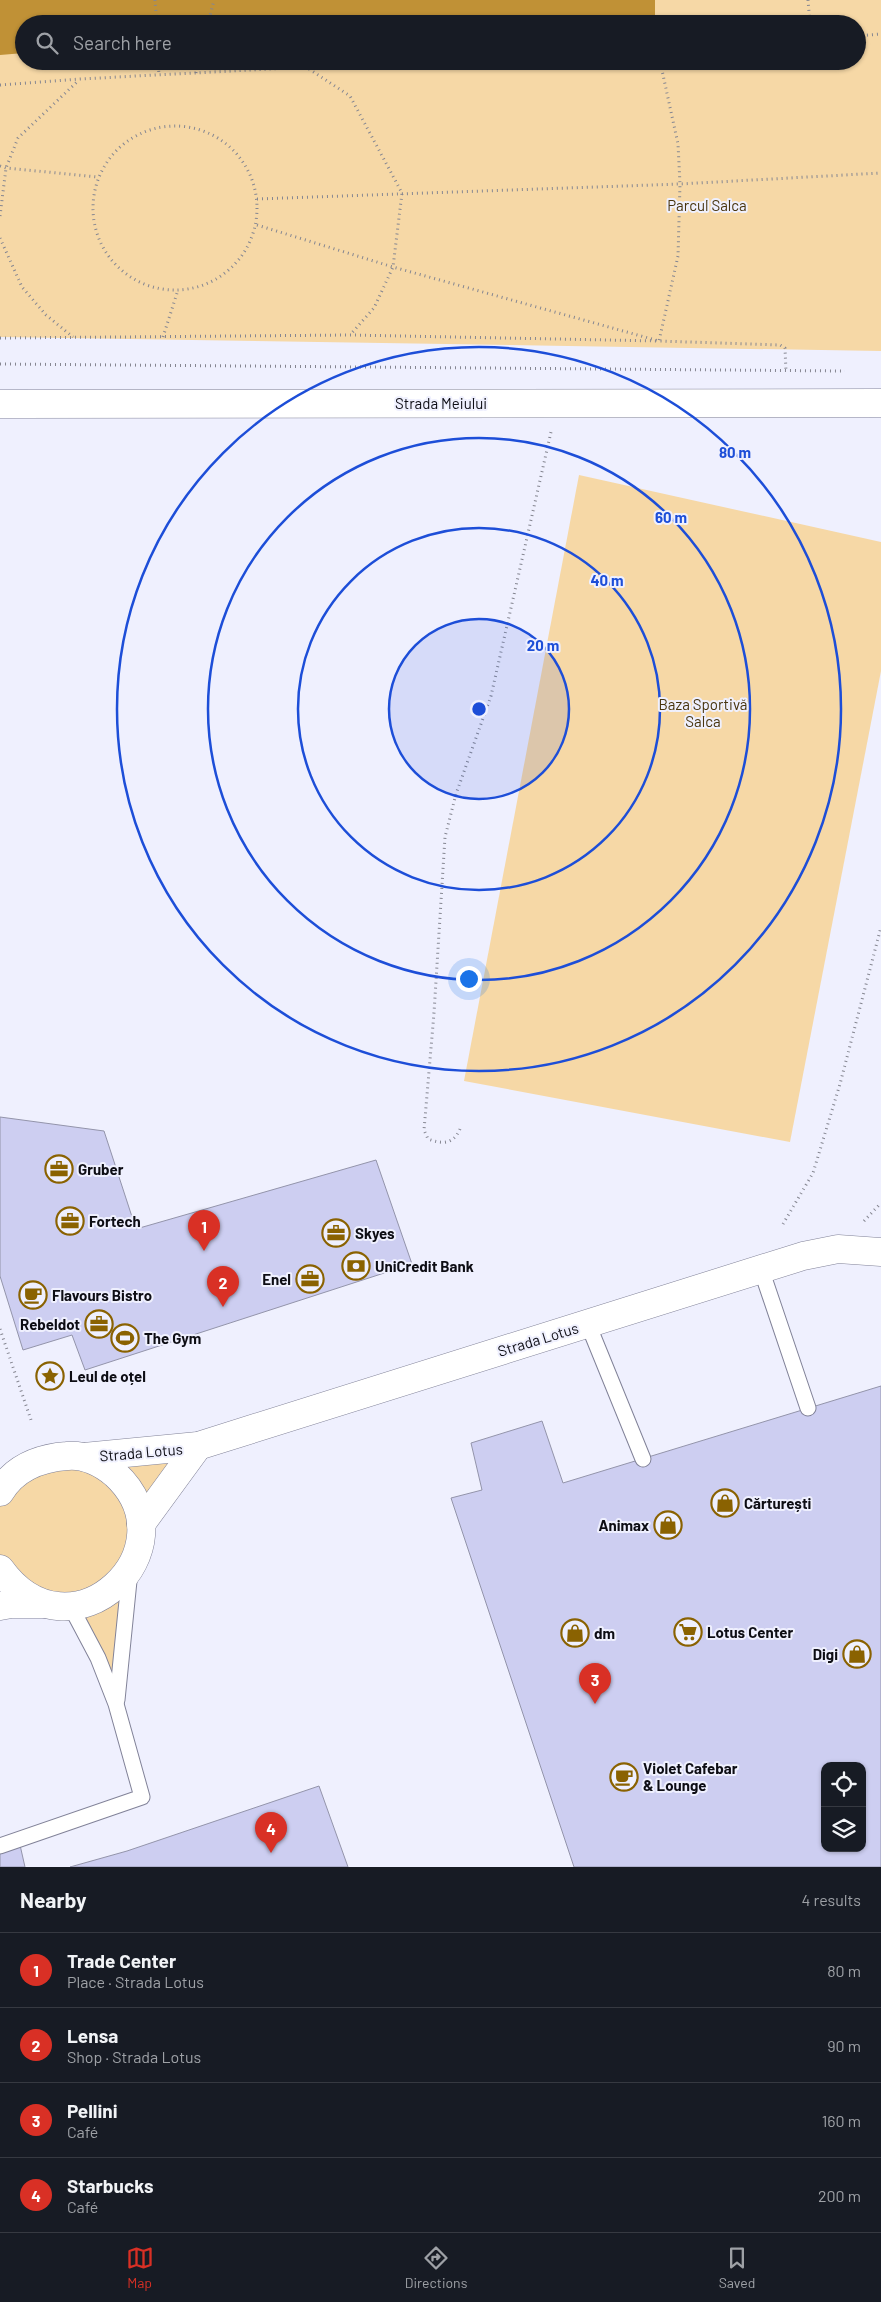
<!DOCTYPE html>
<meta charset="utf-8">
<style>
:root{--surface:#171b24;--page:#20242c;--text:#f1f3f6;--muted:#9ea1a6;--line:#363941;--accent:#d93025}
body{margin:0;font-family:Barlow,sans-serif;background:var(--page);color:var(--text)}
.controls{position:absolute;right:15px;bottom:15px;display:grid;overflow:hidden;border-radius:10px;box-shadow:0 1px 4px #0004}
.controls button{width:45px;height:45px;display:grid;place-items:center;padding:0;border:0;border-bottom:1px solid var(--line);background:var(--surface);color:var(--text);font:25px sans-serif}
.you{position:absolute;left:468px;top:978px;width:18px;height:18px;margin:-12px;border:4px solid #fff;border-radius:50%;background:#1a73e8;box-shadow:0 0 0 8px #1a73e833}
.badge{display:grid;place-items:center;width:32px;height:32px;border-radius:50%;background:var(--accent);color:#fff;font-size:16px;font-weight:700}
.pin{position:absolute;translate:-50% -41px;filter:drop-shadow(0 1px 2px #0008)}
.pin::after{content:'';position:absolute;top:26px;width:18px;height:15px;background:inherit;clip-path:polygon(0 0,100% 0,50% 100%)}
.list{margin:0;padding:0;list-style:none}
h2{display:flex;justify-content:space-between;align-items:center;height:65px;margin:0;padding:0 20px;font-size:21px}
h2 small{font-size:16px;font-weight:400;color:var(--muted)}
.list li{display:grid;grid-template-columns:32px 1fr auto;gap:15px;align-items:center;box-sizing:border-box;height:75px;padding:0 20px;border-top:1px solid var(--line)}
.list b{display:block;font-size:19px;white-space:nowrap}
.list p{margin:0;font-size:16px;white-space:nowrap;color:var(--muted)}
.list em{font-size:16px;font-style:normal;color:var(--muted)}
.icon{flex:none;width:28px;height:28px;fill:none;stroke:currentColor;stroke-width:2;stroke-linecap:round;stroke-linejoin:round}
.map{position:relative;flex:none;width:881px;height:1867px;overflow:hidden}
.search{position:absolute;background:var(--surface);box-shadow:0 1px 4px #0004;left:15px;right:15px;top:15px;height:55px;display:flex;align-items:center;gap:12px;box-sizing:border-box;padding:0 18px;border-radius:28px;color:var(--muted);font-size:19px}
.sheet{height:365px;background:var(--surface)}
nav{display:flex;justify-content:space-around;align-items:center;box-sizing:border-box;height:70px;border-top:1px solid var(--line);background:var(--surface);font-size:14px;color:var(--muted)}
nav a{display:grid;justify-items:center;gap:2px}
nav .on{color:var(--accent)}
.map>svg:first-child{display:block}
</style>
<div class="map">
<svg width="881" height="1867" viewBox="0 0 881 1867">
<rect width="100%" height="100%" fill="#eff0fe"/>
<g fill="#f6d8a6" fill-rule="evenodd">
<path d="M0 0H881V351L0 337ZM24 24H857V61H24Z"/>
<path d="M579 475 881 542V671L790 1142 464 1081Z"/>
<path d="M198 1446 141 1524 116 1704 71 1607 0 1606V1493L23 1467Z"/>
</g>
<path fill="#c09136" d="M0 0H655V23L24 24V53L0 55Z"/>
<g fill="#cdcef1" stroke="#9394aa" fill-rule="evenodd">
<path d="M0 1117 104 1131 136 1229 376 1160 412 1264 85 1370 72 1335 23 1350 0 1276Z"/>
<path d="M881 1386V1867H574L451 1498 482 1490 471 1443 542 1421 563 1483ZM825 1766H862V1848H825Z"/>
<path d="M319 1786 348 1867H70L127 1851Z"/>
<path d="M20 1845 25 1867H0V1852Z"/>
</g>
<g fill="none" stroke-linecap="round" stroke-linejoin="round">
<g stroke="#818298" stroke-width="17">
<g id="lane">
<path d="M761 1269 808 1408"/>
<path d="M588 1324 643 1459"/>
<path d="M117 1700 130 1571"/>
<path d="M0 1846 142 1797 116 1704 98 1658 71 1607"/>
</g>
</g>
<g stroke="#818298" stroke-width="29">
<g id="street">
<path d="M0 404 881 403"/>
<path d="M84 1457 198 1446 803 1256 838 1249 881 1252"/>
<path d="M0 1492C15 1467 40 1458 67 1456 84 1454 102 1463 115 1474 196 1548 71 1668 0 1569"/>
<path d="M141 1524 198 1446"/>
<path d="M0 1606 11 1604H43"/>
</g>
</g>
<g stroke="#858691" stroke-width="3" stroke-dasharray="1 4" stroke-linecap="butt">
<path d="M155 0 157 24"/>
<path d="M808 0 810 24"/>
<path d="M208 24 214 0"/>
<path d="M857 36 881 34"/>
<path d="M158 61 159 75"/>
<path d="M309 69 350 96 402 193 393 267 374 308 350 335"/>
<path d="M196 73 198 61"/>
<path d="M0 85 80 79 422 61"/>
<circle cx="175" cy="208" r="82"/>
<path d="M0 166 6 168 98 177"/>
<path d="M257 199 680 184 881 173"/>
<path d="M0 216 6 168 18 138 79 80"/>
<path d="M257 225 393 267 659 341 780 345 785 348 786 372"/>
<path d="M0 238 22 287 46 315 73 337"/>
<path d="M163 337 178 290"/>
<path d="M0 338 350 335 659 341 678 256 680 184 678 144 660 61"/>
<path d="M0 364 845 371"/>
<path d="M460 1129C453 1145 442 1144 428 1139L424 1130 434 1013 445 837 456 794 491 696 551 432"/>
<path d="M864 1221 881 1203"/>
<path d="M783 1224 813 1173 840 1084 881 927"/>
<path d="M0 1329 31 1420"/>
</g>
<use href="#lane" stroke="#fff" stroke-width="15"/>
<use href="#street" stroke="#fff" stroke-width="28"/>
</g>
<circle cx="479" cy="709" r="90" fill="#1d4ed8" fill-opacity=".12"/>
<g fill="none" stroke="#1d4ed8" stroke-width="2.5">
<circle cx="479" cy="709" r="90"/>
<circle cx="479" cy="709" r="181"/>
<circle cx="479" cy="709" r="271"/>
<circle cx="479" cy="709" r="362"/>
</g>
<defs>
<g id="office-ring" transform="scale(1.4375)"><circle r="9.5" fill="#eff0fe" stroke="#8a6201" stroke-width="1.5"/><path d="M-6-3h4V-5.5h4V-3h4V5H-6ZM-1-4.5V-3h2v-1.5ZM-6 0V1H6V0Z" fill="#8a6201"/></g>
<g id="bank-ring" transform="scale(1.4375)"><circle r="9.5" fill="#eff0fe" stroke="#8a6201" stroke-width="1.5"/><path d="M-6-4H6V4H-6ZM0-2.3a2.3 2.3 0 1 0 0 4.6a2.3 2.3 0 1 0 0-4.6Z" fill="#8a6201"/></g>
<g id="cafe-ring" transform="scale(1.4375)"><circle r="9.5" fill="#eff0fe" stroke="#8a6201" stroke-width="1.5"/><path d="M-5.5-4.5H6V0H3Q3 3.5 0 3.5H-2.5Q-5.5 3.5-5.5 0ZM3-3.2v2h1.7v-2ZM-6 4.5H4V6H-6Z" fill="#8a6201"/></g>
<g id="stadium-ring" transform="scale(1.4375)"><circle r="9.5" fill="#eff0fe" stroke="#8a6201" stroke-width="1.5"/><path d="M0-5a6.5 5 0 1 0 0 10a6.5 5 0 1 0 0-10ZM-3.5-1.8h7v3.6h-7Z" fill="#8a6201"/></g>
<g id="sight-ring" transform="scale(1.4375)"><circle r="9.5" fill="#eff0fe" stroke="#8a6201" stroke-width="1.5"/><path d="M0-6L1.8-2.2L6-1.7L2.9 1.2L3.7 5.4L0 3.3L-3.7 5.4L-2.9 1.2L-6-1.7L-1.8-2.2Z" fill="#8a6201"/></g>
<g id="shop-ring" transform="scale(1.4375)"><circle r="9.5" fill="#eff0fe" stroke="#8a6201" stroke-width="1.5"/><path d="M-5-2.5h2.3a2.7 3.5 0 0 1 5.4 0H5L5.5 6h-11ZM-1.5-2.5h3a1.5 2.3 0 0 0-3 0Z" fill="#8a6201"/></g>
<g id="supermarket-ring" transform="scale(1.4375)"><circle r="9.5" fill="#eff0fe" stroke="#8a6201" stroke-width="1.5"/><path d="M-6-5.5h2.5l.6 2H6L4.5 2H-2.5L-4.4-4H-6ZM-1.5 3.2a1.3 1.3 0 1 0 .1 0ZM3 3.2a1.3 1.3 0 1 0 .1 0Z" fill="#8a6201"/></g>
</defs>
<g fill-rule="evenodd">
<use href="#office-ring" x="59" y="1169"/>
<use href="#office-ring" x="70" y="1221"/>
<use href="#office-ring" x="336" y="1233"/>
<use href="#bank-ring" x="356" y="1266"/>
<use href="#office-ring" x="310" y="1279"/>
<use href="#cafe-ring" x="33" y="1295"/>
<use href="#office-ring" x="99" y="1324"/>
<use href="#stadium-ring" x="125" y="1338"/>
<use href="#sight-ring" x="50" y="1376"/>
<use href="#shop-ring" x="725" y="1503"/>
<use href="#shop-ring" x="668" y="1525"/>
<use href="#supermarket-ring" x="688" y="1632"/>
<use href="#shop-ring" x="575" y="1633"/>
<use href="#shop-ring" x="857" y="1654"/>
<use href="#cafe-ring" x="624" y="1777"/>
</g>
<g text-anchor="middle" dominant-baseline="central" stroke-width="4" stroke-linejoin="round" paint-order="stroke">
<g font-size="15" fill="#48340e" stroke="#eff0fe">
<text x="707" y="205">Parcul Salca</text>
<text x="703" y="704">Baza Sportivă<tspan x="703" dy="17">Salca</tspan></text>
</g>
<g font-size="15" fill="#0d0d14" stroke="#eff0fe">
<text x="441" y="403">Strada Meiului</text>
<text transform="translate(538 1339) rotate(-17)">Strada Lotus</text>
<text transform="translate(141 1452) rotate(-5)">Strada Lotus</text>
</g>
<g font-size="15" font-weight="bold" fill="#0d0d14" stroke="#eff0fe" text-anchor="start">
<text x="78" y="1169">Gruber</text>
<text x="89" y="1221">Fortech</text>
<text x="355" y="1233">Skyes</text>
<text x="375" y="1266">UniCredit Bank</text>
<text x="291" y="1279" text-anchor="end">Enel</text>
<text x="52" y="1295">Flavours Bistro</text>
<text x="80" y="1324" text-anchor="end">Rebeldot</text>
<text x="144" y="1338">The Gym</text>
<text x="69" y="1376">Leul de oțel</text>
<text x="744" y="1503">Cărturești</text>
<text x="649" y="1525" text-anchor="end">Animax</text>
<text x="707" y="1632">Lotus Center</text>
<text x="594" y="1633">dm</text>
<text x="838" y="1654" text-anchor="end">Digi</text>
<text x="643" y="1768">Violet Cafebar<tspan x="643" dy="17">&amp; Lounge</tspan></text>
</g>
</g>
<circle cx="479" cy="709" r="8" fill="#1d4ed8" stroke="#eff0fe" stroke-width="2.5"/>
<g font-size="15" text-anchor="middle" font-weight="bold" fill="#1d4ed8" stroke="#eff0fe" stroke-width="4" stroke-linejoin="round" paint-order="stroke">
<text x="735" y="458">80 m</text>
<text x="671" y="523">60 m</text>
<text x="607" y="586">40 m</text>
<text x="543" y="651">20 m</text>
</g>
</svg>
<div class="controls">
<button><svg class="icon" aria-label="locate" viewBox="0 0 24 24"><circle cx="12" cy="12" r="6"/><path d="M12 2v4M12 18v4M2 12h4M18 12h4"/></svg></button>
<button><svg class="icon" aria-label="layers" viewBox="0 0 24 24"><path d="M12 4l9 5-9 5-9-5zM3 14l9 5 9-5"/></svg></button>
</div>
<div class="you"></div>
<div class="pin badge" style="left:204px;top:1251px">1</div>
<div class="pin badge" style="left:223px;top:1307px">2</div>
<div class="pin badge" style="left:595px;top:1704px">3</div>
<div class="pin badge" style="left:271px;top:1853px">4</div>
<div class="search"><svg class="icon" aria-label="search" viewBox="0 0 24 24"><circle cx="10" cy="10" r="6"/><path d="M15 15l6 6"/></svg>Search here</div>
</div>
<section class="sheet">
<h2>Nearby<small>4 results</small></h2>
<ul class="list">
<li><span class="badge">1</span><div><b>Trade Center</b><p>Place · Strada Lotus</p></div><em>80 m</em></li>
<li><span class="badge">2</span><div><b>Lensa</b><p>Shop · Strada Lotus</p></div><em>90 m</em></li>
<li><span class="badge">3</span><div><b>Pellini</b><p>Café</p></div><em>160 m</em></li>
<li><span class="badge">4</span><div><b>Starbucks</b><p>Café</p></div><em>200 m</em></li>
</ul>
</section>
<nav>
<a class="on"><svg class="icon" aria-label="map" viewBox="0 0 24 24"><path d="M3 6l6-2 6 2 6-2v14l-6 2-6-2-6 2zM9 4v14M15 6v14"/></svg>Map</a>
<a><svg class="icon" aria-label="directions" viewBox="0 0 24 24"><path d="M12 3l9 9-9 9-9-9zM9 14v-3h6M13 9l2 2-2 2"/></svg>Directions</a>
<a><svg class="icon" aria-label="saved" viewBox="0 0 24 24"><path d="M7 4h10v16l-5-4-5 4z"/></svg>Saved</a>
</nav>
